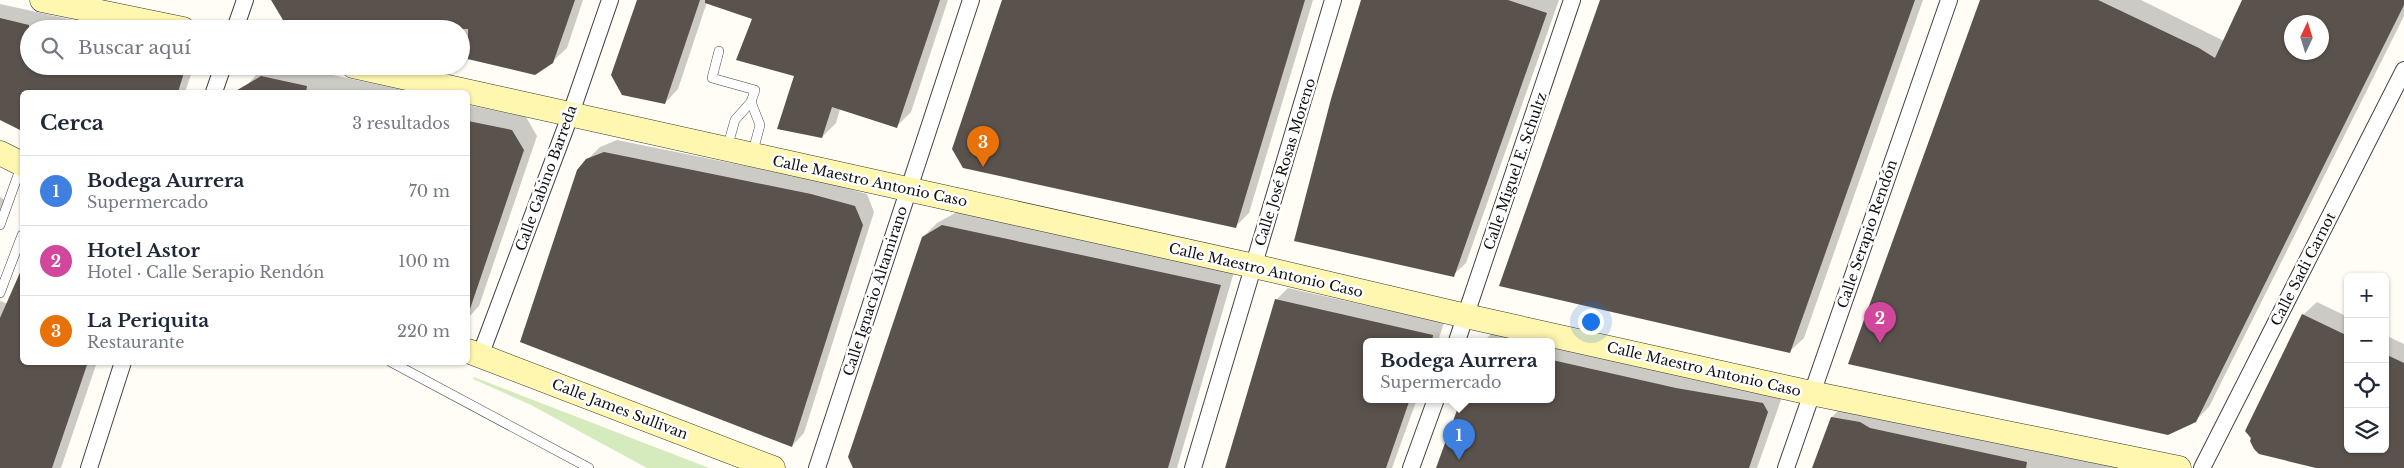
<!DOCTYPE html>
<html lang="es">
<meta charset="utf-8">
<style>
:root{--surface:#fff;--page:#f2f2f3;--text:#1f2937;--muted:#747a83;--line:#e0e1e3;--accent:#c4262e}
body{margin:0;font-family:"Libre Baskerville",serif;background:var(--page);color:var(--text)}
.controls{position:absolute;right:15px;bottom:15px;display:grid;overflow:hidden;border-radius:8px;box-shadow:0 1px 4px #0004}
.controls button{width:45px;height:45px;display:grid;place-items:center;padding:0;border:0;border-bottom:1px solid var(--line);background:var(--surface);color:var(--text);font:25px sans-serif}
.compass{position:absolute;left:2284px;top:15px;width:45px;height:45px;border-radius:50%;background:var(--surface);box-shadow:0 1px 4px #0004;rotate:4deg}
.you{position:absolute;left:1590px;top:321px;width:18px;height:18px;margin:-12px;border:4px solid #fff;border-radius:50%;background:#1a73e8;box-shadow:0 0 0 8px #1a73e833}
.badge{display:grid;place-items:center;width:32px;height:32px;border-radius:50%;background:var(--accent);color:#fff;font-size:16px;font-weight:700}
.pin{position:absolute;translate:-50% -41px;filter:drop-shadow(0 1px 2px #0008)}
.pin::after{content:'';position:absolute;top:26px;width:18px;height:15px;background:inherit;clip-path:polygon(0 0,100% 0,50% 100%)}
.popup{position:absolute;left:1363px;top:338px;width:192px;height:65px;box-sizing:border-box;display:grid;place-content:center;border-radius:8px;background:var(--surface);filter:drop-shadow(0 1px 4px #0005);font-size:16px;white-space:nowrap;color:var(--muted)}
.popup b{font-size:19px;color:var(--text)}
.popup::after{content:'';position:absolute;left:50%;top:100%;margin-left:-10px;border:10px solid transparent;border-top-color:var(--surface)}
.list{margin:0;padding:0;list-style:none}
h2{display:flex;justify-content:space-between;align-items:center;height:65px;margin:0;padding:0 20px;font-size:21px}
h2 small{font-size:16px;font-weight:400;color:var(--muted)}
.list li{display:grid;grid-template-columns:32px 1fr auto;gap:15px;align-items:center;box-sizing:border-box;height:70px;padding:0 20px;border-top:1px solid var(--line)}
.list b{display:block;font-size:19px;white-space:nowrap}
.list p{margin:0;font-size:16px;white-space:nowrap;color:var(--muted)}
.list em{font-size:16px;font-style:normal;color:var(--muted)}
.icon{flex:none;width:28px;height:28px;fill:none;stroke:currentColor;stroke-width:2;stroke-linecap:round;stroke-linejoin:round}
.map{position:relative;flex:none;width:2404px;height:468px;overflow:hidden}
.search{position:absolute;background:var(--surface);box-shadow:0 1px 4px #0004;left:20px;top:20px;width:450px;height:55px;display:flex;align-items:center;gap:12px;box-sizing:border-box;padding:0 18px;border-radius:28px;color:var(--muted);font-size:19px}
.panel{position:absolute;background:var(--surface);box-shadow:0 1px 4px #0004;left:20px;top:90px;width:450px;height:275px;border-radius:8px}
.map>svg:first-child{display:block}
</style>
<div class="map">
<svg width="2404" height="468" viewBox="0 0 2404 468">
<rect width="100%" height="100%" fill="#fffdf5"/>
<path fill="#d5ebbd" d="M474 377 709 468H647L531 405 473 379Z"/>
<g fill="#0003" fill-rule="evenodd">
<path d="M272 0H583L567 48 552 62 535 74 461 58V29Z"/>
<path d="M638 0H948L911 112 897 126 840 109 836 123 822 137 795 75 754 18 707 2 678 89 665 103Z"/>
<path d="M1003 0H1313L1249 213 1236 226Z"/>
<path d="M1362 0H1559L1466 263 1453 275Z"/>
<path d="M1601 0H1923L1804 338 1790 351Z"/>
<path d="M1980 0H2141L2224 41 2245 0H2404V16L2209 407 2195 421ZM2292 22H2322V52H2292Z"/>
<path d="M0 4 114 29H29V66H194L185 92H22V128L0 117Z"/>
<path d="M270 66H291L412 92H241L256 75Z"/>
<path d="M468 105 526 117 537 136 479 306 468 318Z"/>
<path d="M617 140 824 182 867 194 874 212 804 433 792 446 587 160 600 147Z"/>
<path d="M0 197 5 200 0 212Z"/>
<path d="M957 212 1234 272 1177 468H854L923 237 937 223Z"/>
<path d="M22 271V362H97L61 468H0V301L8 304Z"/>
<path d="M1288 288 1444 323 1438 341H1366V399H1417L1392 468H1226L1276 300Z"/>
<path d="M2317 302 2348 317V449H2385V335L2404 344V468H2326L2259 453 2246 431 2303 315Z"/>
<path d="M1495 330 1544 341H1484Z"/>
<path d="M1552 343 1782 397 1757 468H1438L1462 399H1552Z"/>
<path d="M1845 404 2125 468H1815L1832 417Z"/>
</g>
<g fill="#5a524d" fill-rule="evenodd">
<path d="M271 0H575L553 63 535 75 468 59V29H327L283 20Z"/>
<path d="M637 0H700L665 104 622 95 611 75Z"/>
<path d="M705 0H940L897 128 832 107 822 138 777 129 794 76 736 60 752 19 705 3Z"/>
<path d="M1002 0H1305L1236 228 963 168 952 149Z"/>
<path d="M1361 0H1508L1547 13 1454 277 1294 241 1331 99Z"/>
<path d="M1600 0H1915L1790 353 1499 286Z"/>
<path d="M1980 0H2098L2199 48 2215 58 2242 0H2404V5L2196 422 2168 435 1848 364ZM2292 22H2322V52H2292Z"/>
<path d="M0 18 29 25V66H178L183 76 178 92H22V131L0 120Z"/>
<path d="M261 76 307 86 306 92H234Z"/>
<path d="M468 121 512 130 524 150 470 309H468Z"/>
<path d="M604 152 811 194 855 206 863 225 792 447 520 342 577 170 586 159Z"/>
<path d="M942 225 1221 285 1168 468H853L848 457 922 237Z"/>
<path d="M22 268V362H88L52 468H0V318Z"/>
<path d="M1275 299 1433 335 1432 341H1366V399H1410L1386 468H1225Z"/>
<path d="M2302 314 2348 336V449H2385V354L2404 363V468H2316L2259 454 2254 449 2250 441 2251 438 2245 431Z"/>
<path d="M1552 360 1676 388 1763 403 1768 412 1749 468H1436L1461 399H1552Z"/>
<path d="M1831 417 1860 422 1870 428 2027 462 2026 468H1812Z"/>
</g>
<g fill="none" stroke-linecap="round" stroke-linejoin="round">
<g stroke="#444" stroke-width="10">
<g id="service">
<path d="M719 51 712 78 755 90 751 102 735 120 727 148"/>
<path d="M751 102 760 125 752 155"/>
<path d="M0 225 22 164"/>
<path d="M0 293 22 235"/>
<path d="M391 362 589 468"/>
</g>
</g>
<g stroke="#444" stroke-width="18">
<g id="minor">
<path d="M235 29 245 0"/>
<path d="M214 92 223 66"/>
<path d="M1457 341 1572 0"/>
<path d="M480 356 570 116 610 0"/>
<path d="M89 468 123 362"/>
<path d="M817 468 971 0"/>
<path d="M1193 468 1333 0"/>
<path d="M1411 468 1436 399"/>
<path d="M1786 468 1949 0"/>
<path d="M2202 468 2404 70"/>
</g>
</g>
<g stroke="#333" stroke-width="25">
<g id="secondary">
<path d="M42 0 183 29"/>
<path d="M353 66 1254 266 1466 316 1811 393 2179 468"/>
<path d="M0 153 22 164"/>
<path d="M468 351 773 468"/>
</g>
</g>
<use href="#service" stroke="#fff" stroke-width="9"/>
<use href="#minor" stroke="#fff" stroke-width="16"/>
<use href="#secondary" stroke="#fff6b0" stroke-width="24"/>
</g>
<g text-anchor="middle" dominant-baseline="central" stroke-width="5" stroke-linejoin="round" paint-order="stroke">
<g font-size="14" fill="#111" stroke="#fff">
<text transform="translate(1285 162) rotate(-73)">Calle José Rosas Moreno</text>
<text transform="translate(1515 171) rotate(-71)">Calle Miguel E. Schultz</text>
<text transform="translate(546 178) rotate(-70)">Calle Gabino Barreda</text>
<text transform="translate(870 181) rotate(12)">Calle Maestro Antonio Caso</text>
<text transform="translate(1867 234) rotate(-71)">Calle Serapio Rendón</text>
<text transform="translate(2303 269) rotate(-63)">Calle Sadi Carnot</text>
<text transform="translate(1266 270) rotate(13)">Calle Maestro Antonio Caso</text>
<text transform="translate(875 291) rotate(-72)">Calle Ignacio Altamirano</text>
<text transform="translate(1704 369) rotate(13)">Calle Maestro Antonio Caso</text>
<text transform="translate(620 409) rotate(21)">Calle James Sullivan</text>
</g>
</g>
</svg>
<div class="controls">
<button>+</button>
<button>−</button>
<button><svg class="icon" aria-label="locate" viewBox="0 0 24 24"><circle cx="12" cy="12" r="6"/><path d="M12 2v4M12 18v4M2 12h4M18 12h4"/></svg></button>
<button><svg class="icon" aria-label="layers" viewBox="0 0 24 24"><path d="M12 4l9 5-9 5-9-5zM3 14l9 5 9-5"/></svg></button>
</div>
<svg class="compass" viewBox="-18 -18 36 36"><path d="M0-13l5 13h-10z" fill="#e53935"/><path d="M0 13l5-13h-10z" fill="#747a83"/></svg>
<div class="you"></div>
<div class="pin badge" style="left:1459px;top:460px;background:#3f7fe0">1</div>
<div class="popup"><b>Bodega Aurrera</b>Supermercado</div>
<div class="pin badge" style="left:1880px;top:343px;background:#d1479c">2</div>
<div class="pin badge" style="left:983px;top:167px;background:#e8710a">3</div>
<div class="search"><svg class="icon" aria-label="search" viewBox="0 0 24 24"><circle cx="10" cy="10" r="6"/><path d="M15 15l6 6"/></svg>Buscar aquí</div>
<section class="panel">
<h2>Cerca<small>3 resultados</small></h2>
<ul class="list">
<li><span class="badge" style="background:#3f7fe0">1</span><div><b>Bodega Aurrera</b><p>Supermercado</p></div><em>70 m</em></li>
<li><span class="badge" style="background:#d1479c">2</span><div><b>Hotel Astor</b><p>Hotel · Calle Serapio Rendón</p></div><em>100 m</em></li>
<li><span class="badge" style="background:#e8710a">3</span><div><b>La Periquita</b><p>Restaurante</p></div><em>220 m</em></li>
</ul>
</section>
</div>
